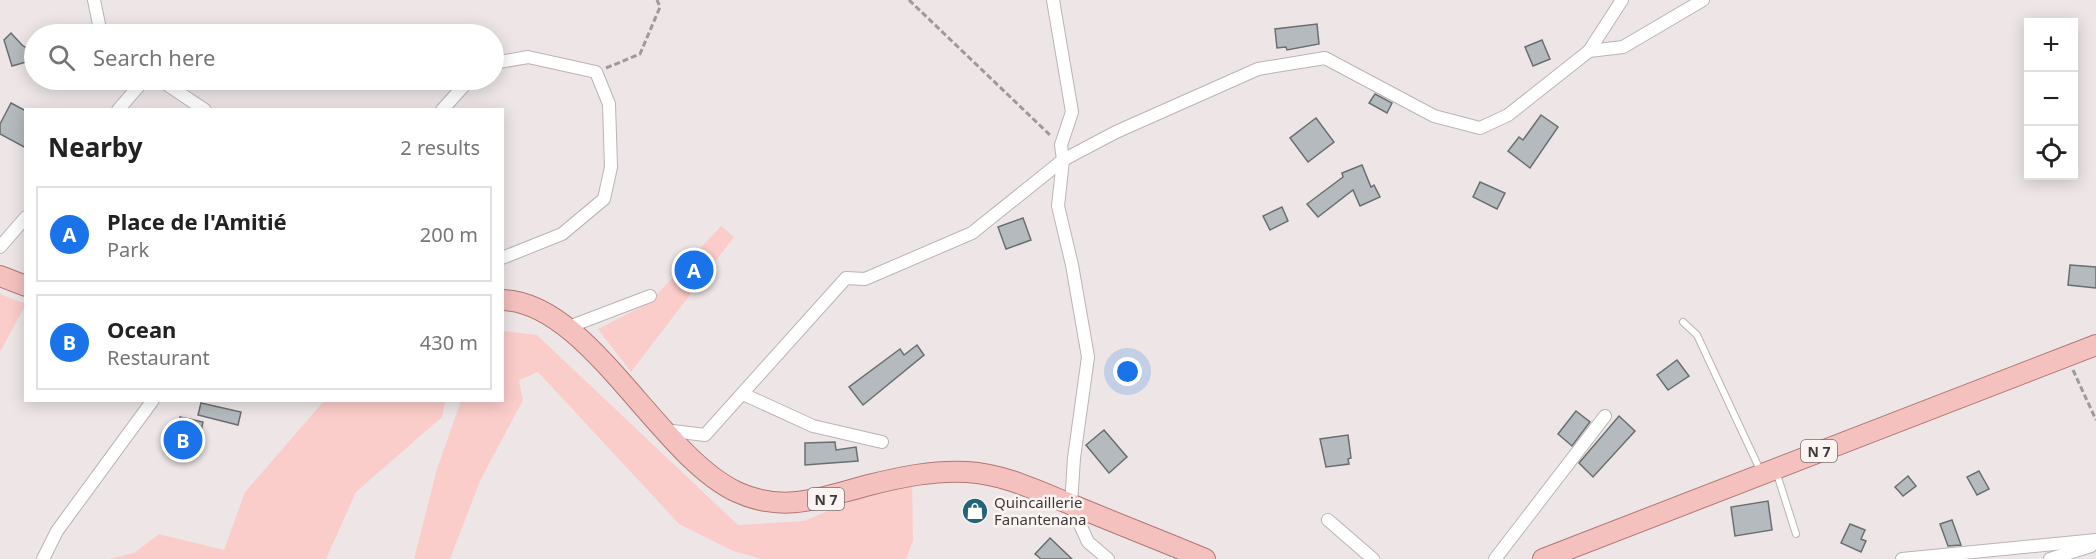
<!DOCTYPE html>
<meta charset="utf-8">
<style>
:root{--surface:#fff;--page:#f6f6f6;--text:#222;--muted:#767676;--line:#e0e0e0;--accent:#1a73e8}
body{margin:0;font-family:"Noto Sans",sans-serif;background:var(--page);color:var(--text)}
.controls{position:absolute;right:18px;top:18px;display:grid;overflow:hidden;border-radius:0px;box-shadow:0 3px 15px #0003}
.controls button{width:54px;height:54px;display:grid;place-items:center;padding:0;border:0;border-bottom:2px solid var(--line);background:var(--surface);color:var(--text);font:30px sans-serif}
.you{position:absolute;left:1128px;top:372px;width:21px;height:21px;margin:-15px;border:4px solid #fff;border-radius:50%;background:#1a73e8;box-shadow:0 0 0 9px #1a73e833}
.badge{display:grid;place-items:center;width:39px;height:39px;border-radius:50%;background:var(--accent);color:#fff;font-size:20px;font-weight:700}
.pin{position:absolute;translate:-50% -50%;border:3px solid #fff;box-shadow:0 2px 6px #0006}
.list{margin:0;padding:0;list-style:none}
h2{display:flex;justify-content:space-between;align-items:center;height:78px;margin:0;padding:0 24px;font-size:26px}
h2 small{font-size:20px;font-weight:400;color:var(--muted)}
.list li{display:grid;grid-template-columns:39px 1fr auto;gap:18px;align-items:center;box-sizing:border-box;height:96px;margin:0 12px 12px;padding:0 12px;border:2px solid var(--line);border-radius:0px}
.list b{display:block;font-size:22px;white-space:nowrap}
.list p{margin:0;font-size:20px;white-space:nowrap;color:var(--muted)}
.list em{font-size:20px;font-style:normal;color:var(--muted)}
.icon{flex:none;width:33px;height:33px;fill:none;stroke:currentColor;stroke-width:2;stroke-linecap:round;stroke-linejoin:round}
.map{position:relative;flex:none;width:2096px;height:559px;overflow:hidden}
.search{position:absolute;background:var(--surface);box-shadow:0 3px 15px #0003;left:24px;top:24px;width:480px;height:66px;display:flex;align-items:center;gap:15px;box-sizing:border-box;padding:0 21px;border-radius:33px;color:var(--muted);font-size:22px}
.panel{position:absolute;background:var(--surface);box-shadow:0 3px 15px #0003;left:24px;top:108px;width:480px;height:294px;border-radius:0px}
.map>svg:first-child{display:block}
</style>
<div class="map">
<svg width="2096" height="559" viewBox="0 0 2096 559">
<rect width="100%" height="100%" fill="#eee6e6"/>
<g fill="#facdca">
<path d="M721 226 734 237 631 372 598 329 649 303Z"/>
<path d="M0 294 26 304 0 352Z"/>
<path d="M503 331 537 335 738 525 804 521 912 476 913 541 906 559H761L733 551 679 524 538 372 519 380 523 400 480 481 450 559H414L437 469 461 401 502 400Z"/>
<path d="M324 401H445L442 417 356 492 326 559H109L134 553 159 534 224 550 245 492Z"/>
</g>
<g fill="#b4babd" stroke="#696f71" stroke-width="1.5">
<path d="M1317 24 1319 44 1287 50 1286 47 1277 48 1275 29Z"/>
<path d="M11 33 22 45 34 53V67L26 62 12 66 4 40Z"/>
<path d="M1542 40 1550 59 1533 66 1525 47Z"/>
<path d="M1375 94 1392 103 1387 113 1369 103Z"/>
<path d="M11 103 26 111V148L0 134V124Z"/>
<path d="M1541 115 1558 127 1530 168 1508 151 1519 137 1523 140Z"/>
<path d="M1316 118 1334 142 1308 162 1290 138Z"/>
<path d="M1362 165 1371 187 1374 185 1380 197 1360 206 1353 190 1318 217 1307 204 1343 177 1342 173Z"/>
<path d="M1480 182 1505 193 1497 209 1473 197Z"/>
<path d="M1282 207 1288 221 1270 230 1263 216Z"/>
<path d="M1023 218 1031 240 1006 249 998 227Z"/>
<path d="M2070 265 2096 267V288L2068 285Z"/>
<path d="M917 345 924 355 863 405 849 387 900 349 904 355Z"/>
<path d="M1677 360 1689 376 1668 390 1657 375Z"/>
<path d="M201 403 241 412 238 425 198 415Z"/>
<path d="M1576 411 1590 422 1572 446 1558 434Z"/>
<path d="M1619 416 1635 431 1593 477 1579 463Z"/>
<path d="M180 417 203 422 196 456 173 451Z"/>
<path d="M1104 430 1127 457 1109 473 1086 445Z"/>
<path d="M1348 435 1351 458 1348 459 1349 464 1326 467 1320 439Z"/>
<path d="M835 442 836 450 856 447 858 461 805 465V443Z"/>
<path d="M1979 471 1989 489 1977 495 1967 477Z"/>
<path d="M1908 476 1916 486 1903 496 1895 487Z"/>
<path d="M1768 501 1772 530 1735 536 1731 507Z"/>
<path d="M1952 520 1961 545 1948 546 1940 524Z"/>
<path d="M1850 524 1865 530 1861 539 1866 541 1861 552 1841 543Z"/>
<path d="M1050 538 1072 559H1041L1035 554Z"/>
</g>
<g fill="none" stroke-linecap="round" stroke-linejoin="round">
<g stroke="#bbb4b4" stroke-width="8">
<g id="lane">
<path d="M1683 322 1697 335 1761 472"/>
<path d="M1776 471 1796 534"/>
</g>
</g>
<g stroke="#bbb4b4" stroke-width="14">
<g id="street">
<path d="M94 0 101 34"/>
<path d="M1053 0 1072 112 1061 145 1063 160 1058 206 1072 265 1088 357 1074 458 1071 505 1088 542 1108 559"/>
<path d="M1589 51 1623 47 1703 0"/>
<path d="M494 63 528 57 596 72 609 104 611 167 604 199 562 234 502 258"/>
<path d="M160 80 205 110"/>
<path d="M118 110 144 80"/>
<path d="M442 110 469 80"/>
<path d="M0 247 26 217"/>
<path d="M566 328 650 296"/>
<path d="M743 394 813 426 882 442"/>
<path d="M664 430 705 435 846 278 865 279 972 233 1063 160 1116 132 1258 69 1325 58 1434 116 1480 128 1508 115 1589 51 1622 0"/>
<path d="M1328 520 1373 559"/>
<path d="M43 559 57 531 153 400"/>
<path d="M1495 559 1605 416"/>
<path d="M1902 559 2096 540"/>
<path d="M2050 559 2091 546"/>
</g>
</g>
<g stroke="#b07774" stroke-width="22">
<g id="primary">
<path d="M0 276 26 286"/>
<path d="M502 300C588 301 658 455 737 492 784 514 823 497 869 485 901 477 934 470 967 472 1005 474 1040 492 1075 506 1118 524 1162 541 1205 559"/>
<path d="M1543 559 2096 345"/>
</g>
</g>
<g stroke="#9f9a99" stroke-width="3" stroke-dasharray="6 3" stroke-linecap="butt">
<path d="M909 0 1051 136"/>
<path d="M606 68 640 54 660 7 657 0"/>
<path d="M2073 370 2096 420"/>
</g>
<use href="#lane" stroke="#fff" stroke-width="6"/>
<use href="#street" stroke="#fff" stroke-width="12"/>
<use href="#primary" stroke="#f4c1be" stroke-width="20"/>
</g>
<defs>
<g id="shop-disc" transform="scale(1.35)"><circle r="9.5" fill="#226578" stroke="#fbf4f3"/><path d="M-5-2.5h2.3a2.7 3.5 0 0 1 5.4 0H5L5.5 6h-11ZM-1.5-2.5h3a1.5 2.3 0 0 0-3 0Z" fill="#fff"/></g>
</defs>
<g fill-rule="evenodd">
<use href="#shop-disc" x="975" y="511"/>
</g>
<g text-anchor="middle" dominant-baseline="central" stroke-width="5" stroke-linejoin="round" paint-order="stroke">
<g fill="#fbf4f3" stroke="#777372" stroke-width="1.5">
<rect x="1801" y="440" width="36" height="22" rx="4.5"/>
<rect x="808" y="488" width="36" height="22" rx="4.5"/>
</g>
<g font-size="14" font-weight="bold" fill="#3e3c3b">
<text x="1819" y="451">N 7</text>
<text x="826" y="499">N 7</text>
</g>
<g font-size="15" fill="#3e3c3b" stroke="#fbf4f3" text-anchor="start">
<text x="994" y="502">Quincaillerie<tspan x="994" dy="17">Fanantenana</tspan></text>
</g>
</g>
</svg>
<div class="controls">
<button>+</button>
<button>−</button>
<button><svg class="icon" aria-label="locate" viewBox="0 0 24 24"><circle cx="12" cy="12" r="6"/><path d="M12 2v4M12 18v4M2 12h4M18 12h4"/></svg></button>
</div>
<div class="you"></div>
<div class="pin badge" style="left:694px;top:270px">A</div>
<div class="pin badge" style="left:183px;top:440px">B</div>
<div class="search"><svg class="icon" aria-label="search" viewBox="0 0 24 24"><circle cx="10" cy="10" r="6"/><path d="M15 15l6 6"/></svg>Search here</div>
<section class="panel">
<h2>Nearby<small>2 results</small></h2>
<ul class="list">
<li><span class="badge">A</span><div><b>Place de l'Amitié</b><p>Park</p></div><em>200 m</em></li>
<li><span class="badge">B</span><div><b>Ocean</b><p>Restaurant</p></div><em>430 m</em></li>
</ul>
</section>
</div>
